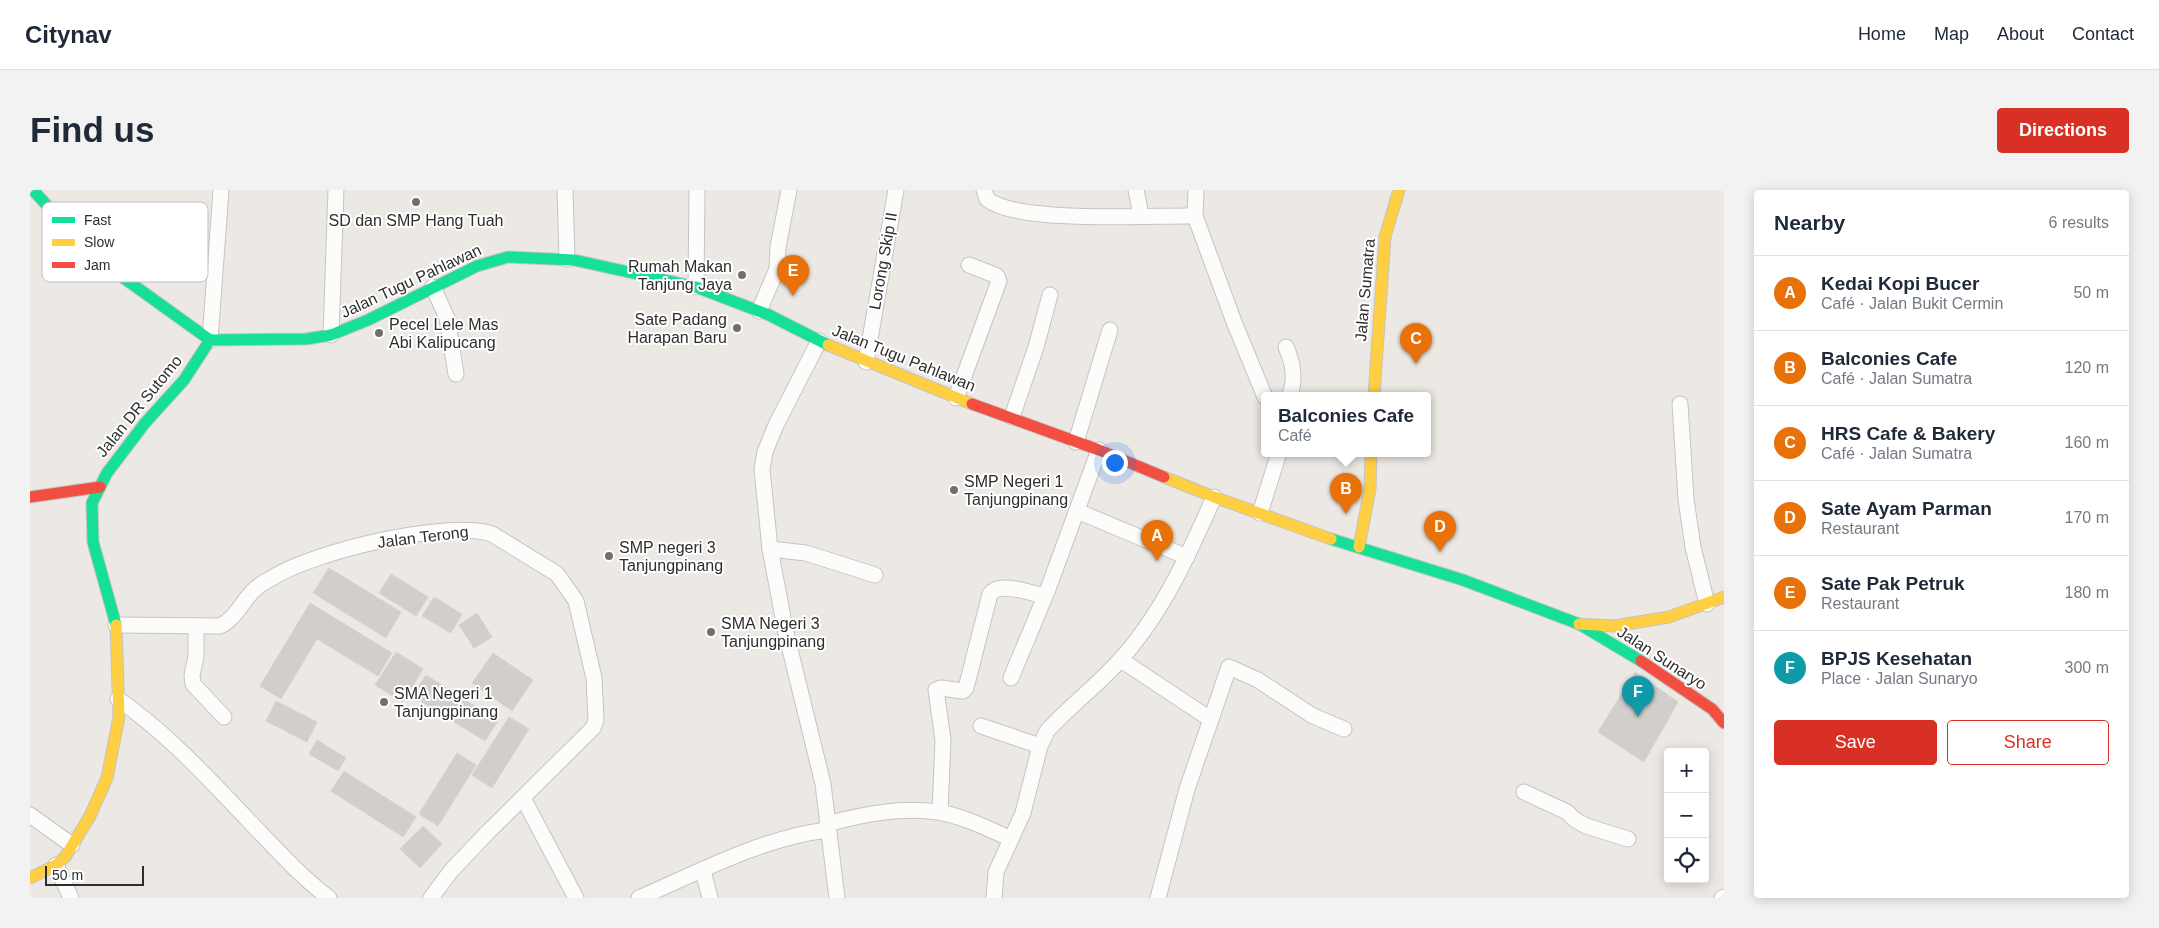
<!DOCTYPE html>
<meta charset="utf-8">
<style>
:root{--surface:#fff;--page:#f2f2f3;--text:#1f2937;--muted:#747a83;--line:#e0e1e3;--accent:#d93025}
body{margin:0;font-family:Helvetica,sans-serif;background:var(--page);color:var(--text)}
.controls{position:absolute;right:15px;bottom:15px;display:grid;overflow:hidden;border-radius:5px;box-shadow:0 2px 12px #0003}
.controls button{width:45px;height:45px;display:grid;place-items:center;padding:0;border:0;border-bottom:1px solid var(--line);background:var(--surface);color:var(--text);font:25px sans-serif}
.scale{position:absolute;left:15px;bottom:12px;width:99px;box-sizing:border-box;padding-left:5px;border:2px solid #2e2e2e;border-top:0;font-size:14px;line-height:18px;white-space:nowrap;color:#2e2e2e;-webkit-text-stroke:4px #fff;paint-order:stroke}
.you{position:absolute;left:1084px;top:272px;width:18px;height:18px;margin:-12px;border:4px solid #fff;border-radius:50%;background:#1a73e8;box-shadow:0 0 0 8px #1a73e833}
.badge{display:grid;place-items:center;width:32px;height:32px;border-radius:50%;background:var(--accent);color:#fff;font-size:16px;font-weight:700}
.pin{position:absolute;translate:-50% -41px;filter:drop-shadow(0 1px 2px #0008)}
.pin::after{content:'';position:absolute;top:26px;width:18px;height:15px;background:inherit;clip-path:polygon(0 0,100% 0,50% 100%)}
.popup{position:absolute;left:1231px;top:202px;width:170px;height:65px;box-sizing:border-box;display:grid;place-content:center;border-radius:5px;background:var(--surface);filter:drop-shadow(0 1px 4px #0005);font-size:16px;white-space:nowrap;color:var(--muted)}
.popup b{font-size:19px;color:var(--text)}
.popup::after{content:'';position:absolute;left:50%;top:100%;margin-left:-10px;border:10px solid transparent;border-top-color:var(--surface)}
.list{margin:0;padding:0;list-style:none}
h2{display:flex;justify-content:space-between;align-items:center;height:65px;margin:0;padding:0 20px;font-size:21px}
h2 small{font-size:16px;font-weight:400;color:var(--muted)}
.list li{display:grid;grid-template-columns:32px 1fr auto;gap:15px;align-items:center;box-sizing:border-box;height:75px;padding:0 20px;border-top:1px solid var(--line)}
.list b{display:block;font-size:19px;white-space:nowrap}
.list p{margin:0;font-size:16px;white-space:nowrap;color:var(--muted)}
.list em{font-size:16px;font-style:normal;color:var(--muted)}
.actions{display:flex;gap:10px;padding:15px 20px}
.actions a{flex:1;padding:11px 0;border:1px solid var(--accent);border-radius:5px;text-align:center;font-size:18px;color:var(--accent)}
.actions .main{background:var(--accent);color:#fff}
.icon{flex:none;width:28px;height:28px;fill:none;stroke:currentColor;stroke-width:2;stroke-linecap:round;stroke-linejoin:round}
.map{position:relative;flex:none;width:1694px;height:708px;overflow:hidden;border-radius:5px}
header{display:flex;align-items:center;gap:30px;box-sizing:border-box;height:70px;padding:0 25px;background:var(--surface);border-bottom:1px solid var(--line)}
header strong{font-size:24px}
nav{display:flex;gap:28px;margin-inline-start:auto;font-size:18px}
.intro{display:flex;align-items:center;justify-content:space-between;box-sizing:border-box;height:120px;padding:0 30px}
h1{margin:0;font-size:35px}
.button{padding:12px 22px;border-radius:5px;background:var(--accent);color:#fff;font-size:18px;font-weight:700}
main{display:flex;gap:30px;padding:0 30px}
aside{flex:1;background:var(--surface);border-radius:5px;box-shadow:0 2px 12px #0003}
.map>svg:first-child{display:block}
</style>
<header>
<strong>Citynav</strong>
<nav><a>Home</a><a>Map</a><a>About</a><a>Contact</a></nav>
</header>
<div class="intro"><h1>Find us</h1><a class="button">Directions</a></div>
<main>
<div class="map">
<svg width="1694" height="708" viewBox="0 0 1694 708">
<rect width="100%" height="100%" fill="#ece8e4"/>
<g fill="#d1cecb" stroke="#d7d4d0">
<path d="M299 378 371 422 356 448 283 403Z"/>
<path d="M361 384 398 407 386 426 349 403Z"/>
<path d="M404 407 432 424 421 443 392 426Z"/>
<path d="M280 413 362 463 348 486 287 449 251 509 230 496Z"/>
<path d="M447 423 462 447 444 458 429 435Z"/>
<path d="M366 462 393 479 373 512 345 495Z"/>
<path d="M463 463 503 490 482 521 442 493Z"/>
<path d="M1605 482 1648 512 1614 572 1568 542Z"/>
<path d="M396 485 468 531 455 551 382 506Z"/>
<path d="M246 511 287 532 277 552 236 531Z"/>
<path d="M479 527 499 539 462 598 442 585Z"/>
<path d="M287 550 316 568 308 581 279 564Z"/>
<path d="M427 563 446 575 408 636 389 624Z"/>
<path d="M314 581 386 627 373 647 301 601Z"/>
<path d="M393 636 412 654 390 678 370 659Z"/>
</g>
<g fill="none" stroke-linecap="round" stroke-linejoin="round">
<g stroke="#c5c4c5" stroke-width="17">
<g id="street">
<path d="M535 0 537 69"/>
<path d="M954 0 957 9C986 34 1123 25 1165 26"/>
<path d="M1106 0 1111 25"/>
<path d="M1166 0 1165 26 1204 132 1235 207"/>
<path d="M403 97 417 128 426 184"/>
<path d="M666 97 667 0"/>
<path d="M729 121 747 79 748 57 759 0"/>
<path d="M301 145 306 0"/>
<path d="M180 150 191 0"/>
<path d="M789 151 746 235 735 262 732 279 740 359 756 443 793 594 807 708"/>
<path d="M1256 157C1263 173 1266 188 1260 205"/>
<path d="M836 172 866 0"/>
<path d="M926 208 969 91 967 86 939 75"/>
<path d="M1650 214 1656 309 1663 357 1677 414"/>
<path d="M982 227 1006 157 1020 105"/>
<path d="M1046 252 1080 140"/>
<path d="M1047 321 1157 367"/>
<path d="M1230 323 1249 263"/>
<path d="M740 359 776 363 845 385"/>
<path d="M86 435 190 436C205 429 212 412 223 401 228 396 236 391 242 388 282 362 418 329 462 344L527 384 546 411 564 488 566 530 563 538 457 643 421 681 401 708"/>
<path d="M166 437V467L162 485 163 494 194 527"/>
<path d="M1091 470 1180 529"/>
<path d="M981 488 1018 399 1069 260"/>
<path d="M88 509C137 543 178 588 219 631 245 658 269 685 299 708"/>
<path d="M951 536 1010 556"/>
<path d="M1494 602 1537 622 1544 629 1556 636 1598 649"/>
<path d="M493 608 546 708"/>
<path d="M910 622 913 550 906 500 911 498 933 501 936 498 960 404C969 391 1001 403 1014 406"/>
<path d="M0 625 42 655"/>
<path d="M797 634C834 624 870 617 908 622 933 626 959 639 981 649"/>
<path d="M26 675 41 708"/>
<path d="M673 681 680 708"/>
<path d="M609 708C667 683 734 647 798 640"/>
<path d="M964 708 966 682 993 623 1010 556 1017 541C1040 516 1068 495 1091 469 1133 422 1159 364 1184 307"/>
<path d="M1128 708 1157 599 1199 477 1228 490 1283 526 1314 539"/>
<path d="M1692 708 1694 707"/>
</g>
</g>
<g stroke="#c5c4c5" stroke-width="13">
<g id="fast">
<path d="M3 0 63 66 180 150"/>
<path d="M180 150 276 149 301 145 338 130 447 76 478 67 544 70 666 97 739 125 798 155"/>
<path d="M1301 349 1433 390 1549 434 1611 471"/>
<path d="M86 435 63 352 62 313 77 283 115 233 154 190 180 150"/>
</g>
</g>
<g stroke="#c5c4c5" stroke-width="13">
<g id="slow">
<path d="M798 155 942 214"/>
<path d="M1344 205 1355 47 1369 0"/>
<path d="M1134 287 1184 307 1301 349"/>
<path d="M1329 357 1340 299 1341 263"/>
<path d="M1549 434 1584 436 1639 427 1694 407"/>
<path d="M0 688 26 675 35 667 60 626 77 588 89 527 86 435"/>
</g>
</g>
<g stroke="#c5c4c5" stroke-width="13">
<g id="jam">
<path d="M942 214 1069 260 1134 287"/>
<path d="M0 307 70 297"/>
<path d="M1611 471 1682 519 1694 533"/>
</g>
</g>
<use href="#street" stroke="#fcfcfb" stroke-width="15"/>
<use href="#fast" stroke="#16e098" stroke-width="11"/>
<use href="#slow" stroke="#ffcf43" stroke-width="11"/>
<use href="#jam" stroke="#f24e42" stroke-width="11"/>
</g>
<g fill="#706f6e" stroke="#fff" stroke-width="2">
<circle cx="386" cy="12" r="5"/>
<circle cx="712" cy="85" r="5"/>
<circle cx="707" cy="138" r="5"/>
<circle cx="349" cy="143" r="5"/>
<circle cx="924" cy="300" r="5"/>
<circle cx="579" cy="366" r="5"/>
<circle cx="681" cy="442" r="5"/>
<circle cx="354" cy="512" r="5"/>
</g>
<g text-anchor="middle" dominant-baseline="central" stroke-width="4" stroke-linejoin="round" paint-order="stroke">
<g font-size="16" fill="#2e2e2e" stroke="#fff" text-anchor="start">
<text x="386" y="30" text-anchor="middle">SD dan SMP Hang Tuah</text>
<text x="702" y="76" text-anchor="end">Rumah Makan<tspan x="702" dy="18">Tanjung Jaya</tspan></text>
<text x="697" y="129" text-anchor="end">Sate Padang<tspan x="697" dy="18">Harapan Baru</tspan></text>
<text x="359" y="134">Pecel Lele Mas<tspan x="359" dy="18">Abi Kalipucang</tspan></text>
<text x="934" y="291">SMP Negeri 1<tspan x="934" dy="18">Tanjungpinang</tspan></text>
<text x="589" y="357">SMP negeri 3<tspan x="589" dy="18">Tanjungpinang</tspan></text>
<text x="691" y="433">SMA Negeri 3<tspan x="691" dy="18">Tanjungpinang</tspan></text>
<text x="364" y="503">SMA Negeri 1<tspan x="364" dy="18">Tanjungpinang</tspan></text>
</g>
<g font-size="16" fill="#2e2e2e" stroke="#fff">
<text transform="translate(853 71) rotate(-80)">Lorong Skip II</text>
<text transform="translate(381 91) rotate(-25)">Jalan Tugu Pahlawan</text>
<text transform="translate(1335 100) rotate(-85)">Jalan Sumatra</text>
<text transform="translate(874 168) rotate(22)">Jalan Tugu Pahlawan</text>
<text transform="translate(109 216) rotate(-51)">Jalan DR Sutomo</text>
<text transform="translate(393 347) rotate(-7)">Jalan Terong</text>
<text transform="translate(1632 468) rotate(33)">Jalan Sunaryo</text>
</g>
</g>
<rect x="12" y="12" width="166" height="80" rx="8" fill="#fff" stroke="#c0c0c0" stroke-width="1"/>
<rect x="22" y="27" width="23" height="6" fill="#16e098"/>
<rect x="22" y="49" width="23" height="7" fill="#ffcf43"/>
<rect x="22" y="72" width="23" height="6" fill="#f24e42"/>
<g font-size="14" fill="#2e2e2e">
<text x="54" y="35">Fast</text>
<text x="54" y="57">Slow</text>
<text x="54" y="80">Jam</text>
</g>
</svg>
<div class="controls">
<button>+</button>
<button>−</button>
<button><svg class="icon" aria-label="locate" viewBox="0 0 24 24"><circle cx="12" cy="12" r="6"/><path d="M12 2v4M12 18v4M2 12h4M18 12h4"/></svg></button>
</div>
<div class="scale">50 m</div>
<div class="you"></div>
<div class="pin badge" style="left:1127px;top:371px;background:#e8710a">A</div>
<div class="pin badge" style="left:1316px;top:324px;background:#e8710a">B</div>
<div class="popup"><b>Balconies Cafe</b>Café</div>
<div class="pin badge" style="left:1386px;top:174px;background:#e8710a">C</div>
<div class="pin badge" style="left:1410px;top:362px;background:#e8710a">D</div>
<div class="pin badge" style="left:763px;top:106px;background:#e8710a">E</div>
<div class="pin badge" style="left:1608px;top:527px;background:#0f9aa8">F</div>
</div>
<aside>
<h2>Nearby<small>6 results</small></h2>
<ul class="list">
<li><span class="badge" style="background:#e8710a">A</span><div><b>Kedai Kopi Bucer</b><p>Café · Jalan Bukit Cermin</p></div><em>50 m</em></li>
<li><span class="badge" style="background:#e8710a">B</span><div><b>Balconies Cafe</b><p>Café · Jalan Sumatra</p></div><em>120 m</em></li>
<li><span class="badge" style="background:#e8710a">C</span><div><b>HRS Cafe &amp; Bakery</b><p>Café · Jalan Sumatra</p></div><em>160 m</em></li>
<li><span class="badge" style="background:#e8710a">D</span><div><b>Sate Ayam Parman</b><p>Restaurant</p></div><em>170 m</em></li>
<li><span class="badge" style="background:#e8710a">E</span><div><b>Sate Pak Petruk</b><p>Restaurant</p></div><em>180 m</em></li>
<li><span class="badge" style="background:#0f9aa8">F</span><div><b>BPJS Kesehatan</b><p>Place · Jalan Sunaryo</p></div><em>300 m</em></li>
</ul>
<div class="actions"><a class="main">Save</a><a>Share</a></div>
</aside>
</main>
